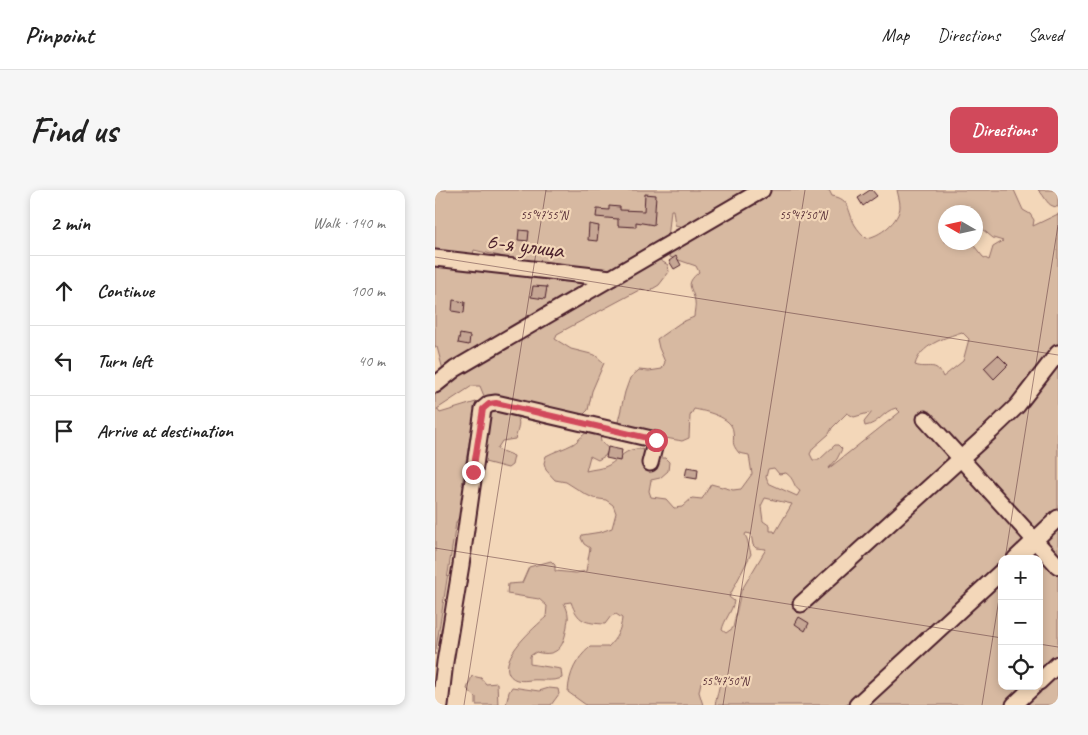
<!DOCTYPE html>
<meta charset="utf-8">
<style>
:root{--surface:#fff;--page:#f6f6f6;--text:#222;--muted:#767676;--line:#e0e0e0;--accent:#d1495b}
body{margin:0;font-family:Caveat,sans-serif;background:var(--page);color:var(--text)}
.controls{position:absolute;right:15px;bottom:15px;display:grid;overflow:hidden;border-radius:10px;box-shadow:0 2px 8px #0003}
.controls button{width:45px;height:45px;display:grid;place-items:center;padding:0;border:0;border-bottom:1px solid var(--line);background:var(--surface);color:var(--text);font:25px sans-serif}
.compass{position:absolute;left:503px;top:15px;width:45px;height:45px;border-radius:50%;background:var(--surface);box-shadow:0 2px 8px #0003;rotate:279deg}
.stop{position:absolute;width:15px;height:15px;margin:-11px;border:4px solid #d1495b;border-radius:50%;background:#fff}
.stop.end{background:#d1495b;border-color:#fff;box-shadow:0 1px 5px #0008}
.list{margin:0;padding:0;list-style:none}
h2{display:flex;justify-content:space-between;align-items:center;height:65px;margin:0;padding:0 20px;font-size:21px}
h2 small{font-size:16px;font-weight:400;color:var(--muted)}
.list li{display:grid;grid-template-columns:32px 1fr auto;gap:15px;align-items:center;box-sizing:border-box;height:70px;padding:0 20px;border-top:1px solid var(--line)}
.list b{display:block;font-size:19px;white-space:nowrap}
.list em{font-size:16px;font-style:normal;color:var(--muted)}
.icon{flex:none;width:28px;height:28px;fill:none;stroke:currentColor;stroke-width:2;stroke-linecap:round;stroke-linejoin:round}
.map{position:relative;flex:none;width:623px;height:515px;overflow:hidden;border-radius:10px}
header{display:flex;align-items:center;gap:30px;box-sizing:border-box;height:70px;padding:0 25px;background:var(--surface);border-bottom:1px solid var(--line)}
header strong{font-size:24px}
nav{display:flex;gap:28px;margin-inline-start:auto;font-size:18px}
.intro{display:flex;align-items:center;justify-content:space-between;box-sizing:border-box;height:120px;padding:0 30px}
h1{margin:0;font-size:35px}
.button{padding:12px 22px;border-radius:10px;background:var(--accent);color:#fff;font-size:18px;font-weight:700}
main{display:flex;gap:30px;padding:0 30px}
aside{flex:1;background:var(--surface);border-radius:10px;box-shadow:0 2px 8px #0003}
.map>svg:first-child{display:block}
</style>
<header>
<strong>Pinpoint</strong>
<nav><a>Map</a><a>Directions</a><a>Saved</a></nav>
</header>
<div class="intro"><h1>Find us</h1><a class="button">Directions</a></div>
<main>
<aside>
<h2>2 min<small>Walk · 140 m</small></h2>
<ul class="list">
<li><svg class="icon" aria-label="ahead" viewBox="0 0 24 24"><path d="M12 20V5M6 11l6-6 6 6"/></svg><div><b>Continue</b></div><em>100 m</em></li>
<li><svg class="icon" aria-label="left" viewBox="0 0 24 24"><path d="M17 20v-9H6M10 6l-5 5 5 5"/></svg><div><b>Turn left</b></div><em>40 m</em></li>
<li><svg class="icon" aria-label="arrive" viewBox="0 0 24 24"><path d="M6 21V4h12l-3 4 3 4H6"/></svg><div><b>Arrive at destination</b></div></li>
</ul>
</aside>
<div class="map">
<svg width="623" height="515" viewBox="0 0 623 515">
<rect width="100%" height="100%" fill="#f3d7b9"/>
<filter id="ink" filterUnits="userSpaceOnUse"><feTurbulence type="fractalNoise" baseFrequency=".02" numOctaves="2"/><feDisplacementMap in="SourceGraphic" scale="10" xChannelSelector="R" yChannelSelector="G"/><feConvolveMatrix kernelMatrix="1 2 1 2 8 2 1 2 1" color-interpolation-filters="sRGB"/></filter>
<g filter="url(#ink)">
<g fill="#d7b9a1" stroke="#906c66" fill-rule="evenodd">
<path d="M0 0H324L249 37 240 35 238 20H236L233 49 173 82 82 70 39 60 38 65 0 61Z"/>
<path d="M334 0H394L397 6C416 9 412 21 420 35 423 40 427 44 431 48 444 47 465 31 465 16 465 11 463 5 462 0H579L588 20 595 24 599 30 598 36 623 24V515H280L285 493 269 490 266 492 264 502 268 515H151L133 502C134 483 141 469 155 457H173C181 449 186 440 187 428L181 424 176 426 170 434C150 433 143 432 136 412L129 413C131 417 133 421 133 425 134 429 132 432 132 436 129 455 124 468 101 462L95 466V474L126 479 127 488C116 492 107 489 96 490 88 491 79 492 74 484 65 466 99 438 111 427L112 416 104 409 72 404 73 394 87 393 94 377 116 371 120 375V381L141 383 151 381 155 358 149 354 146 348 147 345 166 342 177 338 181 323 178 315 171 310 158 308 150 304 131 292 120 290 111 280 109 273 111 266C120 261 129 259 138 254 146 249 147 244 157 239L165 244 166 252 174 259 170 266 163 270 155 266 151 281C158 279 168 279 174 275 184 269 191 258 205 259 214 260 220 269 230 268L234 272 233 281 225 288 216 290 214 301 216 307 231 309 239 318 247 317 257 308 267 309 276 294 298 300 306 299 317 284 314 265 304 263C295 252 300 253 298 241 297 227 270 221 259 219L255 226 254 248 247 251C231 248 193 242 183 232L190 202 195 188 204 180 214 181 227 179 230 172 224 158 222 149 245 133 259 127C259 122 261 116 260 111 257 96 249 95 264 82L261 76 235 67 234 62ZM510 22H540L541 34 558 48 568 51 558 57 554 70 548 67 536 52H510ZM527 142 534 149 528 171 508 187C501 170 493 180 480 175 485 155 509 148 527 142ZM461 218 465 222 393 279 402 269 407 259 403 255H400L384 270H378L375 264 378 258 394 244 397 238 412 223 419 227 437 222 429 232 430 236C444 234 448 221 461 218ZM339 278 344 284 351 283C360 289 358 297 365 301L362 306 333 293 331 287 333 279ZM330 308 357 314 340 343 339 341H335V336L328 331 326 316ZM311 343 316 344 318 355 321 358 331 359 306 401 298 438 291 443 287 440C289 430 297 422 299 411L294 407 316 364 312 349 310 345ZM567 369H604V496H567Z"/>
<path d="M603 0H623V17C611 17 611 6 603 0Z"/>
<path d="M223 69 233 75 234 82 224 95 214 101 206 99 122 144 120 149 136 159 160 165 169 173 157 201 153 220 148 225 138 226 55 209 49 206 45 196H37L2 219 5 223 41 212 27 295 31 299 27 321 21 333 0 465V197L30 178 39 177 44 169Z"/>
<path d="M0 73 159 90 8 180 2 157H0Z"/>
<path d="M61 218C84 224 88 226 80 249L67 251 62 259 79 266 77 275 73 278 50 272 44 260 54 222Z"/>
<path d="M37 486 46 488 51 494 62 493 63 515H41V507L32 499Z"/>
<path d="M77 497 104 501 114 498 123 499 124 504 116 515H71L74 502Z"/>
</g>
<g fill="#c6a694" stroke="#4a1f2b">
<path d="M435 0H437L442 6 428 16 423 8Z"/>
<path d="M210 4 221 5 219 35 201 32V37L183 36V29L161 27 162 19 174 20V16L185 17V20L209 21Z"/>
<path d="M154 34 164 36 162 51 153 50Z"/>
<path d="M84 40 94 41 93 51 83 50Z"/>
<path d="M241 66 246 75 239 79 234 71Z"/>
<path d="M98 96 112 97 110 109 96 107Z"/>
<path d="M18 110 30 112 29 123 17 121Z"/>
<path d="M25 144 35 146 34 155 23 153Z"/>
<path d="M563 165 573 175 559 189 549 178Z"/>
<path d="M173 257 187 260 185 271 171 268Z"/>
<path d="M252 277 263 279 262 289 250 287Z"/>
<path d="M364 427 374 433 370 441 360 434Z"/>
</g>
<g fill="none" stroke-linecap="round" stroke-linejoin="round">
<g stroke="#4a1f2b" stroke-width="19">
<g id="minor">
<path d="M0 68 176 88"/>
<path d="M0 195 20 179 327 0"/>
<path d="M490 229 623 376"/>
<path d="M580 369 623 328"/>
<path d="M366 414 556 241 582 216 623 163"/>
<path d="M604 492 623 474"/>
<path d="M5 515 10 472 26 375 48 219 54 214 61 213 221 250 215 273"/>
<path d="M422 515 567 381"/>
<path d="M579 515 599 496"/>
</g>
</g>
<use href="#minor" stroke="#f3d7b9" stroke-width="15"/>
</g>
</g>
<g fill="none" stroke-linecap="round" stroke-linejoin="round" filter="url(#ink)">
<path stroke="#d1495b" stroke-width="6" d="M38 282 48 219 54 214 61 213 221 250"/>
</g>
<path fill="none" stroke="#4a1f2b" stroke-width="1" stroke-opacity="0.45" d="M0 67 623 165M0 358 567 448M570 369 623 35M604 454 623 457M29 515 111 0M288 515 370 0M547 515 567 390"/>
<g text-anchor="middle" dominant-baseline="central" stroke-width="4.5" stroke-linejoin="round" paint-order="stroke">
<g font-size="24" fill="#4a1f2b" stroke="#f3d7b9">
<text transform="translate(90 55) rotate(7)">6-я улица</text>
</g>
</g>
<g font-size="12" text-anchor="middle" fill="#4a1f2b" stroke="#f3d7b9" stroke-width="4.5" stroke-linejoin="round" paint-order="stroke">
<text x="109" y="29">55°47'55"N</text>
<text x="368" y="29">55°47'50"N</text>
<text x="290" y="495">55°47'50"N</text>
</g>
</svg>
<div class="controls">
<button>+</button>
<button>−</button>
<button><svg class="icon" aria-label="locate" viewBox="0 0 24 24"><circle cx="12" cy="12" r="6"/><path d="M12 2v4M12 18v4M2 12h4M18 12h4"/></svg></button>
</div>
<svg class="compass" viewBox="-18 -18 36 36"><path d="M0-13l5 13h-10z" fill="#e53935"/><path d="M0 13l5-13h-10z" fill="#767676"/></svg>
<div class="stop" style="left:221px;top:250px"></div>
<div class="stop end" style="left:38px;top:282px"></div>
</div>
</main>
